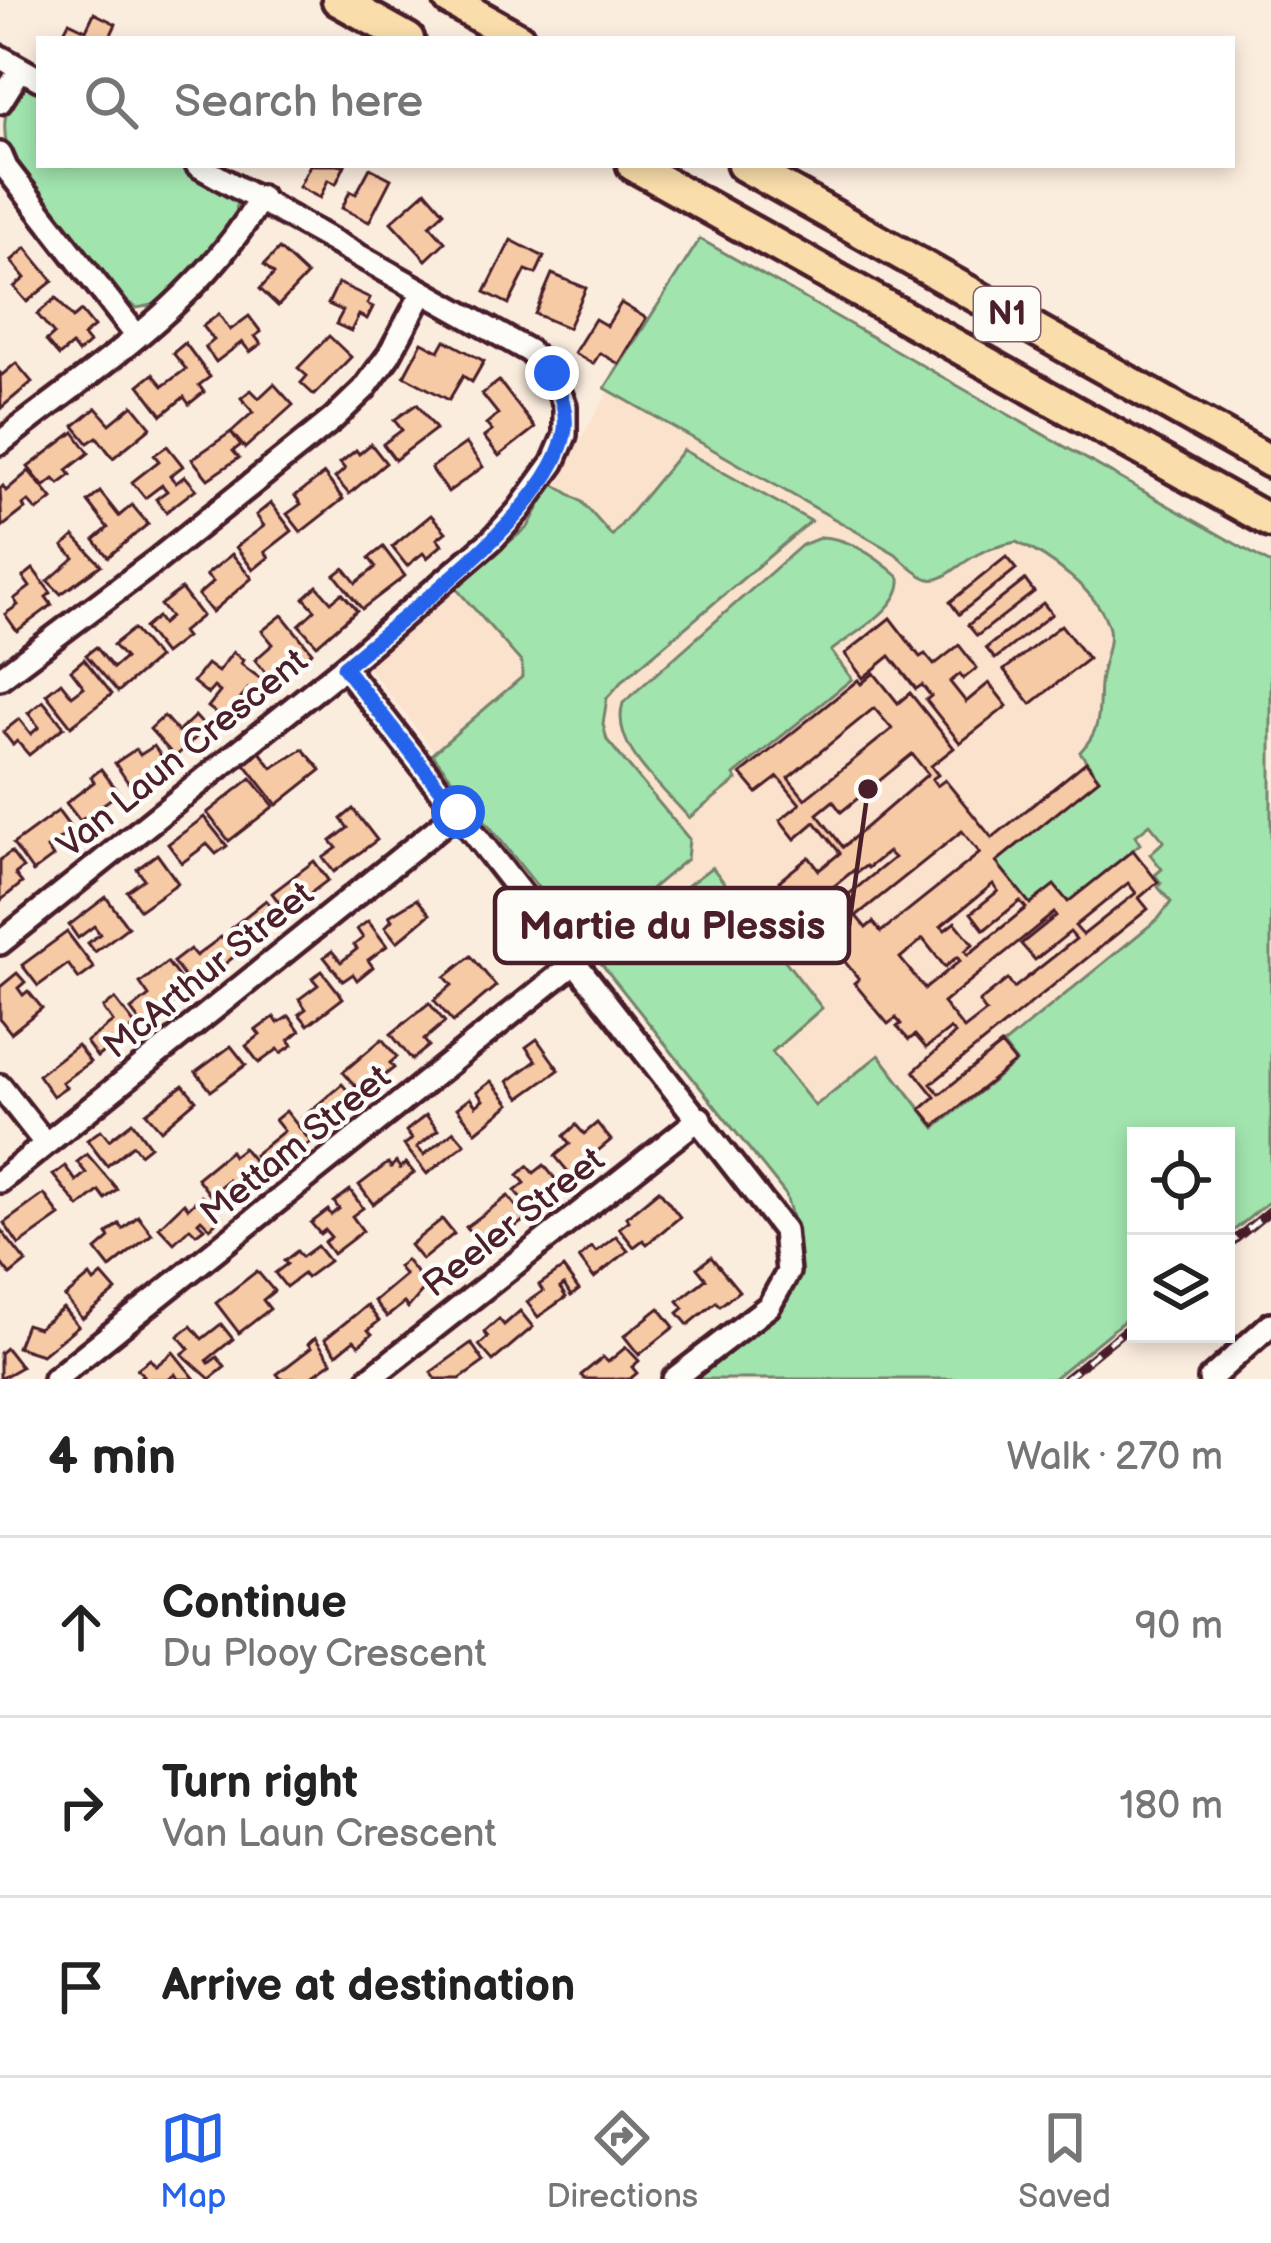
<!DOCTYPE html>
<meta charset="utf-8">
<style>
:root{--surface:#fff;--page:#f2f2f2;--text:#222;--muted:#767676;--line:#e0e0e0;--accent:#2563eb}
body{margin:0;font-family:"Balsamiq Sans",sans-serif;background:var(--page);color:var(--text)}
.controls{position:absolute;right:36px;bottom:36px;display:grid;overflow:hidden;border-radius:0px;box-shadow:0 6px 18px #0003}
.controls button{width:108px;height:108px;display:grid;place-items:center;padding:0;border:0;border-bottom:3px solid var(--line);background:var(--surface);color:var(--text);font:60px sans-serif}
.stop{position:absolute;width:36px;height:36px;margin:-27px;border:9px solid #2563eb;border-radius:50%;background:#fff}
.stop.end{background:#2563eb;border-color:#fff;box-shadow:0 3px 12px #0008}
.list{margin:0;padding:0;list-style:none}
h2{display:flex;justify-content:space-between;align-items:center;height:156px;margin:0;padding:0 48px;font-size:51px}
h2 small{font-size:39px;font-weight:400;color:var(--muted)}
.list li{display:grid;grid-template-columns:78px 1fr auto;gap:36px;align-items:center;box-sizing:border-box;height:180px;padding:0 48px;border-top:3px solid var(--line)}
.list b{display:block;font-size:45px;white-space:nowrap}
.list p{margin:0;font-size:39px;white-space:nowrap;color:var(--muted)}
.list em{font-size:39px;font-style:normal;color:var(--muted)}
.icon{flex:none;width:66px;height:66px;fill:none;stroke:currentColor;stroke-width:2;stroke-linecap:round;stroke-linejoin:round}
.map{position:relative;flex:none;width:1271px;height:1379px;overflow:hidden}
.search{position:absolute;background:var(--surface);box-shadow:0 6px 18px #0003;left:36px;right:36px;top:36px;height:132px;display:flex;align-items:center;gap:30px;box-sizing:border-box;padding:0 42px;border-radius:0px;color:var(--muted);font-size:45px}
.sheet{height:696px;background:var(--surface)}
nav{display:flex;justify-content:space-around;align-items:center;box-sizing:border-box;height:168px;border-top:3px solid var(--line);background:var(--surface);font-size:33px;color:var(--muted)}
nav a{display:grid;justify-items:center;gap:6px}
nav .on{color:var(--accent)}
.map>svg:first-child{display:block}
</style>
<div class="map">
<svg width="1271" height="1379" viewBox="0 0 1271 1379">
<rect width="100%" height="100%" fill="#fbedde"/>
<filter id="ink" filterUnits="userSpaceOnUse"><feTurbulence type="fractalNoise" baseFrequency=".00833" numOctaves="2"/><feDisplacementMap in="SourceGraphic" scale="24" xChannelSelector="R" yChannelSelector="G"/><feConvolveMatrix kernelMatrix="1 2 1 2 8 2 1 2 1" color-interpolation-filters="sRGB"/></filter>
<g filter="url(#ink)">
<path fill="#fae2cd" d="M700 239 1271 564V914L836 1257 366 665 528 527Z"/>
<g fill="#a1e4ae" stroke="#76826c" stroke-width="3">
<path d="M30 81 39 82V165H190L223 184 236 199 237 215 230 232 187 279 153 305 137 308 123 299 13 163C0 134 0 98 30 81Z"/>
<path d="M700 239 1271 564V1200L1226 1237V1136H1136V1311L1053 1379H681C708 1354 791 1292 796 1259 800 1239 791 1215 786 1195L600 962V952L712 867 822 1008 772 1052 815 1106 879 1055 935 1128 1016 1062 1003 1045 1159 918 1171 902 1158 887 1161 883 1155 875 1162 869 1150 854 1164 841 1150 824 1135 836 1140 844 1068 902 1054 885 1030 904 996 862 1099 779 1080 752C1102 729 1098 714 1100 684 1101 665 1112 647 1109 629 1101 593 1047 555 1016 542 1002 545 990 548 978 554 938 576 939 598 896 554L605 388Z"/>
<path d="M683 450 811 521 622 681 607 698 603 724 607 740 689 839 687 859 589 941 579 939 432 754 522 677V663L454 586 528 527 552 483 582 502 612 536Z"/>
<path d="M822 537C850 538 879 559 900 578 903 608 852 634 831 651L852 679 734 775 737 780 689 818C663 787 610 747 623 703L802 545Z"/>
</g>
<g fill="#f6caa5" stroke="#4a1f2b" stroke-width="3" fill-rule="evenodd">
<path d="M94 13 116 24 109 39H60L69 22 86 30Z"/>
<path d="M310 165H345L336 184 328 180 320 198 299 187Z"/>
<path d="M370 168 391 179 369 222 342 208 350 191 356 194Z"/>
<path d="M426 191 444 212 430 225 445 242 426 260 391 222Z"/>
<path d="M511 240 544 257 536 274 526 270 509 304 485 292Z"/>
<path d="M26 248 53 281 27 302 14 287 25 278 11 261Z"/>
<path d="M279 249 307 275 278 306 260 289 274 274 264 265Z"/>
<path d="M552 274 586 288 568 328 535 314Z"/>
<path d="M338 283 370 298 367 304 373 307 367 319 359 315 351 331 336 324 343 311 328 304Z"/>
<path d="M56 298 73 318 81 311 94 327 83 336 89 343 78 353 72 345 59 356 46 341 54 334 37 314Z"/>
<path d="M621 303 646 318 619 364 600 353 593 364 574 353 595 319 607 326Z"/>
<path d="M219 314 230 330 249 316 261 332 255 336 261 344 250 352 242 342 216 362 205 347 214 340 203 326Z"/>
<path d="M329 336 351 357 314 395 301 383 307 376 298 368Z"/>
<path d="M445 340 484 361 472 382 463 376 449 400 404 376 422 342 439 351Z"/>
<path d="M185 343 210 377 199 385 204 392 189 404 184 397 162 415 139 385 153 374 163 386 186 369 173 353Z"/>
<path d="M16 363 32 382 1 408 0 373 2 375Z"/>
<path d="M499 381 535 428 499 456 484 437 492 431 486 424 498 414 482 394Z"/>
<path d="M274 384 293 405 245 448 231 432 253 412 241 398 251 390 259 398Z"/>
<path d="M417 404 436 429 395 460 383 444 402 430 394 420Z"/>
<path d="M133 405 151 427 113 458 97 437 88 443 74 426 96 408 110 424Z"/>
<path d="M74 432 89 453 67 470 71 475 59 484 54 479 44 487 28 467Z"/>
<path d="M231 432 241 445 233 451 239 458 208 479 192 459Z"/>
<path d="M466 443 483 467 448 492 431 468Z"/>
<path d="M371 444 386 463 349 494 335 478 345 469 340 463 356 450 359 454Z"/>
<path d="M167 446 183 466 170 476 176 483 185 476 196 489 166 512 156 499 167 491 162 485 145 498 132 482 159 461 154 455Z"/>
<path d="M29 471 52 499 37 511 28 501 23 505 25 509 2 527 0 489 3 486 6 491Z"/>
<path d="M324 474 343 499 301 532 287 514 301 504 295 496Z"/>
<path d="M100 492 119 516 132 505 148 524 108 557 94 540 108 528 88 502Z"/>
<path d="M271 503 292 531 265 552 269 557 253 570 236 547 264 526 256 515Z"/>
<path d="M431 515 446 532 437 539 442 545 427 558 423 553 407 566 392 547Z"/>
<path d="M74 536 101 565 61 594 48 581 74 558 63 546Z"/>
<path d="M383 547 405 576 362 609 335 575 344 568 356 583 376 567 369 558Z"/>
<path d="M232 554 252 578 212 612 198 595 213 582 206 575Z"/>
<path d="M1006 557 1016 569 959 614 950 602Z"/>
<path d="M33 569 51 593 46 597 52 605 17 631 5 614 18 605 14 599 30 587 23 577Z"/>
<path d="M1025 580 1034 592 977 636 968 625Z"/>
<path d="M317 586 331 602 342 593 357 610 317 645 299 625 315 610 304 598Z"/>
<path d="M181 589 202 616 182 632 186 637 164 654 144 628 157 617 162 624 170 617 160 605Z"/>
<path d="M1043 603 1052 614 995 659 986 648Z"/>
<path d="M282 615 312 652 286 673 280 666 268 676 255 660 273 644 262 631Z"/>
<path d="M890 618 920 657 925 654 934 665 959 645 977 668 963 679 960 674 950 682 966 702 989 683 1007 706 960 743 926 700 931 696 922 685 916 689 890 656 863 678 845 654Z"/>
<path d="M1061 625 1088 659 1031 704 1004 670Z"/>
<path d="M133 629 158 658 118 692 86 655 96 647 113 668 125 658 113 645Z"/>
<path d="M233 652 243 660 241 664 265 682 255 694 248 689 225 720 208 707 220 692 214 687 208 694 193 682 207 664 218 672Z"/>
<path d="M84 659 112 694 71 726 46 694 61 682 72 696 84 687 71 670Z"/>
<path d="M874 673 898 703 910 693 954 748 931 766 938 775 932 779 937 786 945 780 992 838 1086 762 1099 779 996 862 1030 904 1054 885 1068 902 1133 850 1158 882 1139 898 1148 909 931 1084 940 1094 1001 1045 1015 1062 935 1126 921 1109 935 1097 914 1071 955 1034 950 1029 926 1048 915 1035 909 1040 897 1027 901 1024 896 1018 888 1024 854 983 859 979 779 881 809 857 819 870 840 853 815 822 795 839 780 820 800 804 778 777 757 793 741 774 858 680 861 684ZM874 708 892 729 805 799 788 778ZM912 754 928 774 843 847 817 814 833 801 841 812ZM962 831 980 853 881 932 873 922 866 928 856 916ZM888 852 894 858 843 899 833 887 854 870 856 873 866 866 868 868ZM1128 883 1136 893 1083 935 1075 926ZM993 884 998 891 971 913 984 930 1020 901 1026 908 968 955 965 951 973 944 955 922 945 930 941 926ZM1054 913 1056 916 1021 944 1035 960 1070 932 1076 939 1014 988 1008 979 979 1002 986 1012 964 1029 943 1003ZM923 939 945 967 957 957 960 961 925 989 900 958Z"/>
<path d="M43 701 64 727 29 755 17 741 13 745 3 732 19 719 31 734 39 727 28 713Z"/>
<path d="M164 716 178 732 195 716 206 728 175 757 150 729Z"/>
<path d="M154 746 166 763 131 787 115 763 136 749 140 755Z"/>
<path d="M303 749 321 770 277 805 245 764 260 752 272 768Z"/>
<path d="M101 769 119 793 80 821 66 803 94 782 91 777Z"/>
<path d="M251 778 274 806 229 841 207 813Z"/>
<path d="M353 809 377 840 334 872 323 858 337 848 331 841 348 828 341 819Z"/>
<path d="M58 811 72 830 47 848 53 857 33 872 13 844Z"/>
<path d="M204 817 227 846 216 854 207 844 182 863 168 844Z"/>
<path d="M11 852 23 868 15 874 22 883 0 901V860Z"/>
<path d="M157 854 178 883 140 910 127 891 144 879 137 869Z"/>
<path d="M314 861 328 880 286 912 272 893Z"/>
<path d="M106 897 128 927 95 952 88 943 100 934 94 926 78 938 69 925Z"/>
<path d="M417 899 430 914 397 942 385 927 392 920 389 916Z"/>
<path d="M266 900 280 917 245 946 231 928Z"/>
<path d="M368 921 387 946 368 960 373 967 357 980 353 974 343 981 324 957 332 951 341 962 357 949 354 945 363 938 357 929Z"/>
<path d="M67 932 94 968 79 979 68 964 38 986 22 965Z"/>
<path d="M221 937 236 955 193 989 173 962 190 949 196 956Z"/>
<path d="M471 956 496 986 453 1022 434 1000 452 985 445 977Z"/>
<path d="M167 962 189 991 143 1026 131 1010 149 996 140 983Z"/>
<path d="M322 971 343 998 308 1025 299 1014 306 1009 299 999 318 985 312 978Z"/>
<path d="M17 973 25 982 18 988 23 995 28 991 42 1008 11 1033 0 1019V987Z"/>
<path d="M115 999 136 1026 97 1057 86 1042 113 1022 103 1008Z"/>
<path d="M429 1003 445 1022 424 1040 429 1046 412 1060 391 1034Z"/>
<path d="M289 1016 300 1031 289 1040 293 1045 281 1053 278 1049 259 1063 246 1046 260 1035 256 1030 274 1017 278 1023Z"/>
<path d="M382 1039 397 1057 390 1063 394 1068 376 1082 371 1076 357 1088 343 1072Z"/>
<path d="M537 1039 559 1070 520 1098 508 1081 536 1061 526 1047Z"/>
<path d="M77 1045 90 1062 62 1082 66 1087 53 1096 38 1075Z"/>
<path d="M231 1046 246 1065 211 1091 196 1072Z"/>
<path d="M491 1081 510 1104 476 1132 457 1108 470 1098 476 1106 483 1100 477 1092Z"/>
<path d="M342 1084 354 1098 343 1107 346 1110 316 1135 302 1118Z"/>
<path d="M183 1085 196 1100 161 1130 146 1113Z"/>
<path d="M286 1111 311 1142 270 1175 254 1155 284 1131 275 1120Z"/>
<path d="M426 1115 438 1130 417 1147 424 1155 454 1131 465 1144 427 1174 404 1145 412 1139 406 1131Z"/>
<path d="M132 1122 150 1146 140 1154 133 1145 107 1166 87 1140 101 1130 109 1140Z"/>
<path d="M597 1123 611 1140 570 1174 555 1156 570 1144 564 1136 576 1125 584 1134Z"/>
<path d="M243 1148 257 1165 232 1184 228 1180 210 1195 197 1178 230 1151 233 1156Z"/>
<path d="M87 1154 117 1189 105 1199 99 1191 79 1207 53 1175 65 1166 76 1181 86 1173 77 1162Z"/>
<path d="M396 1162 400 1168 406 1163 414 1173 373 1204 359 1185 388 1163 391 1167Z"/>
<path d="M544 1165 561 1186 550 1195 554 1199 534 1215 515 1191 525 1183 518 1175 528 1166 534 1173Z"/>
<path d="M350 1190 363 1208 352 1216 363 1231 333 1254 324 1242 331 1237 325 1230 320 1234 311 1223 328 1210 331 1215 339 1209 334 1202Z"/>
<path d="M659 1190 680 1217 647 1244 643 1240 634 1247 619 1228 629 1221 626 1217Z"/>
<path d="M44 1194 60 1216 19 1245 4 1223Z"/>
<path d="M201 1196 222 1217 210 1228 201 1219 198 1222 204 1228 196 1234 190 1228 174 1243 159 1227 184 1203 188 1208Z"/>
<path d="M508 1196 526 1219 498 1239 495 1234 480 1245 466 1227Z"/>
<path d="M138 1216 152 1234 110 1268 96 1250 110 1238 107 1234 119 1224 123 1229Z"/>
<path d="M442 1219 454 1234 422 1260 410 1245Z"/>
<path d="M0 1229 26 1262 10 1275 0 1262Z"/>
<path d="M616 1236 628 1251 594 1278 579 1258 592 1247 596 1252Z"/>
<path d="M317 1246 329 1261 306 1278 303 1274 286 1287 275 1273 287 1264 284 1261 297 1251 302 1257Z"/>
<path d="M711 1257 739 1291 720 1306 716 1302 688 1325 678 1313 684 1308 678 1301 706 1279 697 1268Z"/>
<path d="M406 1260 427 1286 408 1308 404 1303 387 1317 374 1301 405 1275 398 1267Z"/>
<path d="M563 1268 579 1290 571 1296 564 1285 560 1288 566 1297 538 1317 527 1302 543 1291 539 1285Z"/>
<path d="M257 1271 274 1291 263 1300 270 1309 239 1333 216 1303Z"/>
<path d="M102 1275 116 1291 82 1319 65 1297 90 1276 94 1282Z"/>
<path d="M367 1305 379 1321 368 1330 372 1334 359 1345 354 1340 337 1354 325 1339Z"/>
<path d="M63 1308 78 1326 42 1355 17 1347 26 1324 38 1328Z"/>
<path d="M659 1308 674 1327 639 1355 624 1336Z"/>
<path d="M520 1311 533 1327 493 1361 479 1345 488 1337 484 1332 499 1319 504 1325Z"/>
<path d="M221 1324 233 1339 207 1360 209 1363 217 1357 225 1367 210 1379 182 1354 189 1349 178 1336 191 1326 202 1339Z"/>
<path d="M315 1338 332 1362 308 1379H281L277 1374 311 1348 308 1344Z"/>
<path d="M471 1343 484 1362 460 1379H436L431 1372Z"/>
<path d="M626 1347 639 1361 632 1367 637 1373 630 1379H584L581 1375 603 1357 608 1362Z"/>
<path d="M6 1348 21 1367 0 1379V1353Z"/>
<path d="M173 1352 195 1379H178L175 1374 169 1379H138L143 1375 137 1369 150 1359 156 1366Z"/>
</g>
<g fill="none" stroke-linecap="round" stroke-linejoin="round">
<g stroke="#4a1f2b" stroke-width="30">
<g id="minor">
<path d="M0 57 39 79"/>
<path d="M0 102 20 70"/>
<path d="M0 154 6 168 136 335"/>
<path d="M0 443C93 369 202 302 261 197"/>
<path d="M344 667 784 1230 788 1272 769 1306 674 1379"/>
<path d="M0 678 157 560 333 419 364 389 389 355 423 292"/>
<path d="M0 943 344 667 493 539 519 510 553 463 565 435V406L552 373 529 351 197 165"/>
<path d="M0 1086 45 1143"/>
<path d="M0 1181 458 812"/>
<path d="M55 1379 577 961"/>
<path d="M369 1379 700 1118"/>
<path d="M1210 1379 1271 1324"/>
</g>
</g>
<g stroke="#4a1f2b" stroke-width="39">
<g id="highway">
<path d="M338 0 408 39"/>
<path d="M450 0 519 39"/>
<path d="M633 165 1271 522"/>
<path d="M743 165 1271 462"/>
</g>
</g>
<use href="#minor" stroke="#fdfcf7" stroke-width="21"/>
<use href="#highway" stroke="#f9ddab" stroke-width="30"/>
<g stroke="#4a1f2b" stroke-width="9">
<g id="rail">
<path d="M1226 1247 1271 1210"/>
<path d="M1065 1379 1136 1321"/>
</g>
</g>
<use href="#rail" stroke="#fdfcf7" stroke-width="4.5" stroke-dasharray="14" stroke-linecap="butt"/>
</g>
</g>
<g fill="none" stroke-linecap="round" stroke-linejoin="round" filter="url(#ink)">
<path stroke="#2563eb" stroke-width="15" d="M458 812 344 667C404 615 548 513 564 435 569 413 560 393 552 373"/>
</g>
<g text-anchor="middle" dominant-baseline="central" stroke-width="9" stroke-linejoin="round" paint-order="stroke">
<rect fill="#fdfcf7" stroke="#806168" stroke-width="3" x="974" y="287" width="66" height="54" rx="9"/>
<g font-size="33" font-weight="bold" fill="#4a1f2b">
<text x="1007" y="314">N1</text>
</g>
<g font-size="36" fill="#4a1f2b" stroke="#fdfcf7">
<text transform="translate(183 754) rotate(-39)">Van Laun Crescent</text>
<text transform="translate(209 971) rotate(-39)">McArthur Street</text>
<text transform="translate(296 1146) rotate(-39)">Mettam Street</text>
<text transform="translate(514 1223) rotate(-38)">Reeler Street</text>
</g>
</g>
<path fill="none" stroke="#4a1f2b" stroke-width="4.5" d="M868 789L849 926"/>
<circle fill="#4a1f2b" stroke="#fdfcf7" stroke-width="4.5" cx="868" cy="789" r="12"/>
<rect fill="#fdfcf7" stroke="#4a1f2b" stroke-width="4.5" x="495" y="888" width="354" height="75" rx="12"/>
<g font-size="39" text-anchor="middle" font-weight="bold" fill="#4a1f2b">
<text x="672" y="939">Martie du Plessis</text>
</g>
</svg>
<div class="controls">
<button><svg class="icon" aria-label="locate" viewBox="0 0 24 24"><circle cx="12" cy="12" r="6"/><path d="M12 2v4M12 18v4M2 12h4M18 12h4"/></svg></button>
<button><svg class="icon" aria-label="layers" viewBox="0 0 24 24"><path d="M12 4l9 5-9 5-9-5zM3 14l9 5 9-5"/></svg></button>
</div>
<div class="stop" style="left:458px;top:812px"></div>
<div class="stop end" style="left:552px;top:373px"></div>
<div class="search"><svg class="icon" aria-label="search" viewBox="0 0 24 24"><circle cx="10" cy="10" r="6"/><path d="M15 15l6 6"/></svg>Search here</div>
</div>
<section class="sheet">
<h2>4 min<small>Walk · 270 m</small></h2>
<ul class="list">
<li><svg class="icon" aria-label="ahead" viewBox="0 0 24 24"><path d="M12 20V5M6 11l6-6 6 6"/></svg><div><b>Continue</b><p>Du Plooy Crescent</p></div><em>90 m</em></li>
<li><svg class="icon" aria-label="right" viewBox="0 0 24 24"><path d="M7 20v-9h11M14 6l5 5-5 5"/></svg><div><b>Turn right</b><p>Van Laun Crescent</p></div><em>180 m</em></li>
<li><svg class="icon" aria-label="arrive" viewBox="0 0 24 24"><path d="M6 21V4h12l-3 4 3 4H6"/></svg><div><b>Arrive at destination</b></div></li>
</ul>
</section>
<nav>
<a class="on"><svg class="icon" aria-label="map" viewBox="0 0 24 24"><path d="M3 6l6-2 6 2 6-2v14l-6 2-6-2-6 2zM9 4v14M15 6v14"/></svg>Map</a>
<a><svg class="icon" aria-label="directions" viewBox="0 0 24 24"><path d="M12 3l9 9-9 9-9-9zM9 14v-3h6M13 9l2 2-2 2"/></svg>Directions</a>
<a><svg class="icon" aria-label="saved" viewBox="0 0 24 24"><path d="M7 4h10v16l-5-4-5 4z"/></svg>Saved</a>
</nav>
